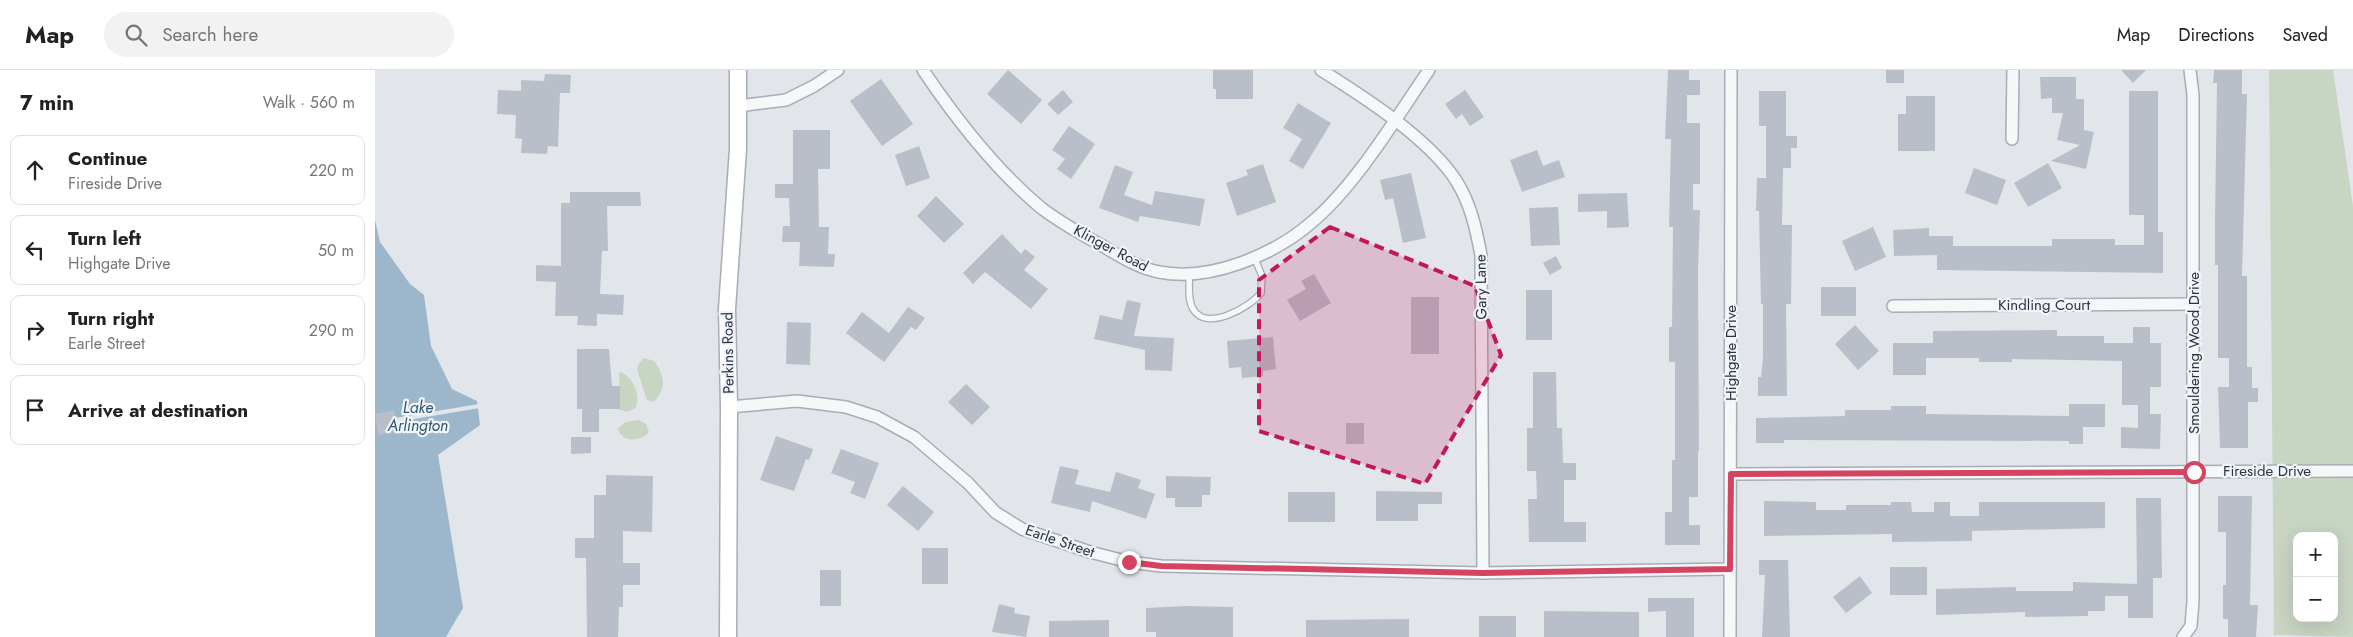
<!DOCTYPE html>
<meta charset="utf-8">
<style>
:root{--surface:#fff;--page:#f2f2f2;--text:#222;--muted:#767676;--line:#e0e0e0}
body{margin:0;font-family:Jost,sans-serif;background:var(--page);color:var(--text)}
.controls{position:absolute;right:15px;bottom:15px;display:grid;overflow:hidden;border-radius:10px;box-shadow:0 5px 20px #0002}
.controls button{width:45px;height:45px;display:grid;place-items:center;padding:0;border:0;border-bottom:1px solid var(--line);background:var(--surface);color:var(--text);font:25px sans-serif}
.stop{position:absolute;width:15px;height:15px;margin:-11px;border:4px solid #d44360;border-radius:50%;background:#fff}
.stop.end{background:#d44360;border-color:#fff;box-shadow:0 1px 5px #0008}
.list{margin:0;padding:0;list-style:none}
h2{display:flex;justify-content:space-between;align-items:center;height:65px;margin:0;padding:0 20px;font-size:21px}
h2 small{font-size:16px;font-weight:400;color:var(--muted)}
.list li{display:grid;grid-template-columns:32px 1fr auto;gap:15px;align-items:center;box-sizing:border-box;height:70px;margin:0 10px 10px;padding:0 10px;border:1px solid var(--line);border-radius:10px}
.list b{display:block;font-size:19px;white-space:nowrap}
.list p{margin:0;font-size:16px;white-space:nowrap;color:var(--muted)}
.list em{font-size:16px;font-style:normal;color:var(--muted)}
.icon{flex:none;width:28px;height:28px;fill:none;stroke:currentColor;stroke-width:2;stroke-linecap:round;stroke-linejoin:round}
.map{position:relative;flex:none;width:1978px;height:567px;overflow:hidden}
header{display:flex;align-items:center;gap:30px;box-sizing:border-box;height:70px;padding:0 25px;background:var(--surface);border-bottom:1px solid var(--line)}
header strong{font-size:24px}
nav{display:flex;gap:28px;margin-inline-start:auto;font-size:18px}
.search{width:350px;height:45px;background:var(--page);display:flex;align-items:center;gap:12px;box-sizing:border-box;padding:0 18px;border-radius:28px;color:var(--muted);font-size:19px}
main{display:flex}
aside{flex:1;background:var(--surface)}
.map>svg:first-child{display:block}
</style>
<header>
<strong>Map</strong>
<div class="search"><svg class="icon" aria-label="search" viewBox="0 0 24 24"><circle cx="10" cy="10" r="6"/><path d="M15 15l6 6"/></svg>Search here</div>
<nav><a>Map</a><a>Directions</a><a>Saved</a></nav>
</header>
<main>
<aside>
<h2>7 min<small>Walk · 560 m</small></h2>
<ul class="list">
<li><svg class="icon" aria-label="ahead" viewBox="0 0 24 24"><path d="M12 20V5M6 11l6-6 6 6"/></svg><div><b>Continue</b><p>Fireside Drive</p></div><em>220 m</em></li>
<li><svg class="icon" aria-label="left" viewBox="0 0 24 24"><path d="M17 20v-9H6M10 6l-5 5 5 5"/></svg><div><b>Turn left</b><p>Highgate Drive</p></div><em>50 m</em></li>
<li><svg class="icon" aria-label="right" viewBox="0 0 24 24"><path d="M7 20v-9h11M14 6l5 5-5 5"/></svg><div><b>Turn right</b><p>Earle Street</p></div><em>290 m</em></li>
<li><svg class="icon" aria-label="arrive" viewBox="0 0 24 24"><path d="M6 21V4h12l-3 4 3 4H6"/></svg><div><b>Arrive at destination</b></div></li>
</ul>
</aside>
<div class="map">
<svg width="1978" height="567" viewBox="0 0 1978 567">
<rect width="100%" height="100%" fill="#e2e6eb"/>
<g fill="#c8d5c3" fill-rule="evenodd">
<path d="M1894 0H1958L1978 136V567L1899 565ZM1922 466H1959V548H1922Z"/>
<path d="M269 288 279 291C290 305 292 320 278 332L272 330 262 300 263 295Z"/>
<path d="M244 302C256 303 268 328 260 338L252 342 242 339H245Z"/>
<path d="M264 350 271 354 274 362C266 372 246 373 243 358L251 352Z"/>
</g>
<path fill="#9cb6cc" d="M0 150 5 172 35 214 49 225 56 276 77 319 102 331 105 355 63 385 88 538 71 567H0Z"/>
<path fill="#e2e6eb" d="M104 334 105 338 21 352 20 348Z"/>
<g fill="#b9bfc9">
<path d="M633 0 667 30 646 54 612 24Z"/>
<path d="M838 0H878V29H841V19H838Z"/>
<path d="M1293 0H1314V10H1325V25H1312V53H1325V114H1318V140H1325L1323 201 1324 381H1323V427H1314V455H1325V475H1290V442H1297V390H1300V292H1294V257H1297L1298 157H1294L1296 69H1290Z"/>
<rect x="1511" y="0" width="18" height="13"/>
<path d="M1746 0H1771L1758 13Z"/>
<path d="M1839 0H1867V24H1872L1867 206H1872V297H1877V318H1883V332H1873V378H1845L1843 317H1854V288H1843V195H1840V149L1842 13H1838Z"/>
<path d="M170 4 196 5 195 23H185L183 77 173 76 172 84 146 83 147 69 140 68 141 45 122 44 123 20 146 21V10L169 11Z"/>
<path d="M1665 7H1701V29H1709V60L1719 62 1711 99 1676 91 1705 75 1682 70 1688 43H1677V28L1666 29Z"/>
<path d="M506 9 538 54 507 76 475 31Z"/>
<path d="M688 20 698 32 683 45 672 34Z"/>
<path d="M1090 20 1109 47 1095 56 1087 44 1081 49 1070 34Z"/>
<path d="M1384 21H1411V66H1422V78H1416V98H1408L1407 155H1417L1416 234H1411L1412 326H1383V307H1386L1388 289V234H1386L1384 141H1381L1382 108H1391V56H1384Z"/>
<path d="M1754 21H1783V162H1788V203L1562 200V185L1519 186 1518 160 1554 158V166H1578V176H1677V169H1740V175H1769V145H1754Z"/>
<path d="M1531 26H1560V81H1523V44H1531Z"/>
<path d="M923 33 956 53 928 99 914 91 927 69 908 58Z"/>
<path d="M694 56 720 74 696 109 682 99 690 89 677 80Z"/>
<path d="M418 60H455V99H443L444 157H454L453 184H460L459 197 424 196 425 172H407L408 156H415L414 128H400V114H418Z"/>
<path d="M544 76 555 108 531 116 520 85Z"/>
<path d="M1162 80 1168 96 1184 90 1190 107 1147 122 1135 90Z"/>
<path d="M1673 93 1687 118 1653 137 1639 113Z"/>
<path d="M888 94 901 132 862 146 851 113 873 105 871 100Z"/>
<path d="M740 95 758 102 749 125 777 135 780 121 830 129 825 156 765 146 763 152 724 138Z"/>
<path d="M1599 98 1631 110 1622 135 1590 123Z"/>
<path d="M1036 103 1051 168 1028 173 1018 128 1010 130 1005 110Z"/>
<path d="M195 122H265L266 136H232L233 181H227L225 224 249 225 248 245 222 244V256L202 255 203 246H180L181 212 161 211V195L186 196V133H195Z"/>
<path d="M1252 123 1254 157 1232 158V141L1203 142V124Z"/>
<path d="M561 126 589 154 569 173 542 146Z"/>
<path d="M1183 137 1185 175 1156 176 1154 138Z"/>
<path d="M1498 157 1511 187 1480 201 1467 171Z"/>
<path d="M627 164 646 184 650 179 660 187 649 200 673 219 656 239 610 202 598 214 588 203Z"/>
<path d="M1181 186 1187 198 1175 205 1168 193Z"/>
<path d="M939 204 956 233 925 251 912 230 931 219 926 211Z"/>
<rect x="1446" y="217" width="35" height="29"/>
<rect x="1151" y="220" width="26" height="50"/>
<rect x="1036" y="227" width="28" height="57"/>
<path d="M752 230 766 233 759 266 799 268 797 301 770 300V280L719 269 725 245 747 250Z"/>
<path d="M533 237 550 248 541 260 536 257 509 292 471 263 487 242 514 263Z"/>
<path d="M412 252 436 253 435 295 411 294Z"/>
<path d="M1480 255 1504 281 1483 300 1460 274Z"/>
<path d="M1758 257H1775V273H1786V317H1775V344H1786L1785 379 1746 378V357L1763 358V335H1747V291L1637 289V292H1604V288H1551V305H1518V273H1558V261L1682 260V266H1729V273H1758Z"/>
<path d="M898 267 901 299 888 301V306L867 308 866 297 854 298 852 271Z"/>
<path d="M202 279H234L237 316H245V339H224V362H207V339H202Z"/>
<path d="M1158 302H1181L1182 358H1187L1188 393H1201V410H1189V452H1211V472H1154L1153 429H1162L1161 401H1152V358H1158Z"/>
<path d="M591 314 615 337 597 355 573 332Z"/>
<path d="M1694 334H1730V357H1708V374H1694V371L1409 370V373H1381V348L1470 346V340H1516V336H1551V344L1694 346Z"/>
<path d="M19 340 23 361 3 365 0 344Z"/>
<rect x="971" y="353" width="18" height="21"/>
<path d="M401 366 438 379 434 390 431 389 419 421 385 410Z"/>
<path d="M196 367H216V383L196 384Z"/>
<path d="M466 379 504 393 490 429 475 423 480 412 456 403Z"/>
<path d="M685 396 704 400 700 414 735 422 741 402 766 410 763 418 780 424 771 449 717 431 715 442 676 433Z"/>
<path d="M231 405 278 406 277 462 248 461V493H265V515H248V537H244L243 567H212L211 488H200V468H219V425H231Z"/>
<path d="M791 406 836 407 835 425H827V437H800V428H791Z"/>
<path d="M528 416 559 442 543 461 512 435Z"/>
<path d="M1001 421 1067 422V434H1043V451H1001Z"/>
<rect x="913" y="422" width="47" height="30"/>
<path d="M1843 426H1877L1875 535H1883L1881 567H1853V549H1848V515H1851V462H1843Z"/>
<path d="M1761 428H1786L1787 508H1778V548H1753V526H1730V541H1713V546L1650 547V542L1561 545V519L1641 517V521H1698V512L1762 514Z"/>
<path d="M1389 431 1441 432V440H1471V435H1516V432H1536L1537 442H1559V432H1575V446H1604V432H1730V458L1597 461V471L1517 472V464L1389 466Z"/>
<rect x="547" y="478" width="26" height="36"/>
<path d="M1384 490H1413L1415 567H1387L1390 505H1384Z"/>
<rect x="1515" y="497" width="37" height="28"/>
<rect x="445" y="500" width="21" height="36"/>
<path d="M1485 506 1497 523 1471 543 1458 527Z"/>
<path d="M1273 528H1319V567H1291V541L1273 542Z"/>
<path d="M624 534 640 538 639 543 655 546 651 567 617 562Z"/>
<path d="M811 536 858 537V567H781V562H771V538Z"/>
<path d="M1169 541 1264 542V567H1169Z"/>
<rect x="1104" y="546" width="37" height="21"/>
<path d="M1034 549V567H931V550Z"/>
<path d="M734 550V567H674V551Z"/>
</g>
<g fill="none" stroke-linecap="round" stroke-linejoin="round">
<g stroke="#a7adb6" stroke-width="8">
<path id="lane" d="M814 203C815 214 812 229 818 239 831 262 874 238 886 223L887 206 880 189"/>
</g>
<g stroke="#a7adb6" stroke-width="14">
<g id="street">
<path d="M548 0C581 49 620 99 665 137 684 152 706 164 726 175 745 186 763 198 784 202 835 212 899 185 937 152 981 115 1021 48 1054 0"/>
<path d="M946 0C989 27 1055 69 1082 112 1096 135 1101 159 1106 185L1108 503"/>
<path d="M363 36 411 30 439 16 463 0"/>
<path d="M1637 69 1638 0"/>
<path d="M1518 236 1819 234"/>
<path d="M354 337 422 331 471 337 502 347 539 367 593 413 620 442 647 459 715 482 754 492 786 496 1108 503 1355 499"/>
<path d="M1357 404 1978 401"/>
<path d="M1355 567 1356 0"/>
<path d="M1808 567 1816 556 1818 531V25L1815 0"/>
</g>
</g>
<g stroke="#a7adb6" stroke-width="19">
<path id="secondary" d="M353 567 354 337 352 239 363 79V0"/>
</g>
<use href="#lane" stroke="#f5f7f9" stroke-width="5.5"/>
<use href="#street" stroke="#f5f7f9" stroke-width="11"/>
<use href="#secondary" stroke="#fff" stroke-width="16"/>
</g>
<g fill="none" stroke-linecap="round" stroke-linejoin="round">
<path stroke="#d44360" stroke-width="6" d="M754 492 786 496 1108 503 1355 499 1356 404 1819 402"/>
</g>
<path fill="#c2185b" fill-opacity="0.2" stroke="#c2185b" stroke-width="4" stroke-dasharray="10 6" stroke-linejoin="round" d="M955 157 1100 216 1126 285 1050 414 884 361V210Z"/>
<g text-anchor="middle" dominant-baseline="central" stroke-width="4.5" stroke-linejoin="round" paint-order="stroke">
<g font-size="15" fill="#293444" stroke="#f2f5f8">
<text transform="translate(736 178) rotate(28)">Klinger Road</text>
<text transform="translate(1106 217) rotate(-91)">Gary Lane</text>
<text x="1669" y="235">Kindling Court</text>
<text transform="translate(353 283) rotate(-91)">Perkins Road</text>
<text transform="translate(1356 283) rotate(-90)">Highgate Drive</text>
<text transform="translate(1819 283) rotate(-90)">Smouldering Wood Drive</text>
<text x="1892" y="401">Fireside Drive</text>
<text transform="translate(685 471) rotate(19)">Earle Street</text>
</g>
<g font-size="16" font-style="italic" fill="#31557a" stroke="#f2f5f8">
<text x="43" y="337">Lake<tspan x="43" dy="18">Arlington</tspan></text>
</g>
</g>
</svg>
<div class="controls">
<button>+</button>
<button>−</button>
</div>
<div class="stop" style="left:1819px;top:402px"></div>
<div class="stop end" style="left:754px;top:492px"></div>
</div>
</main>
